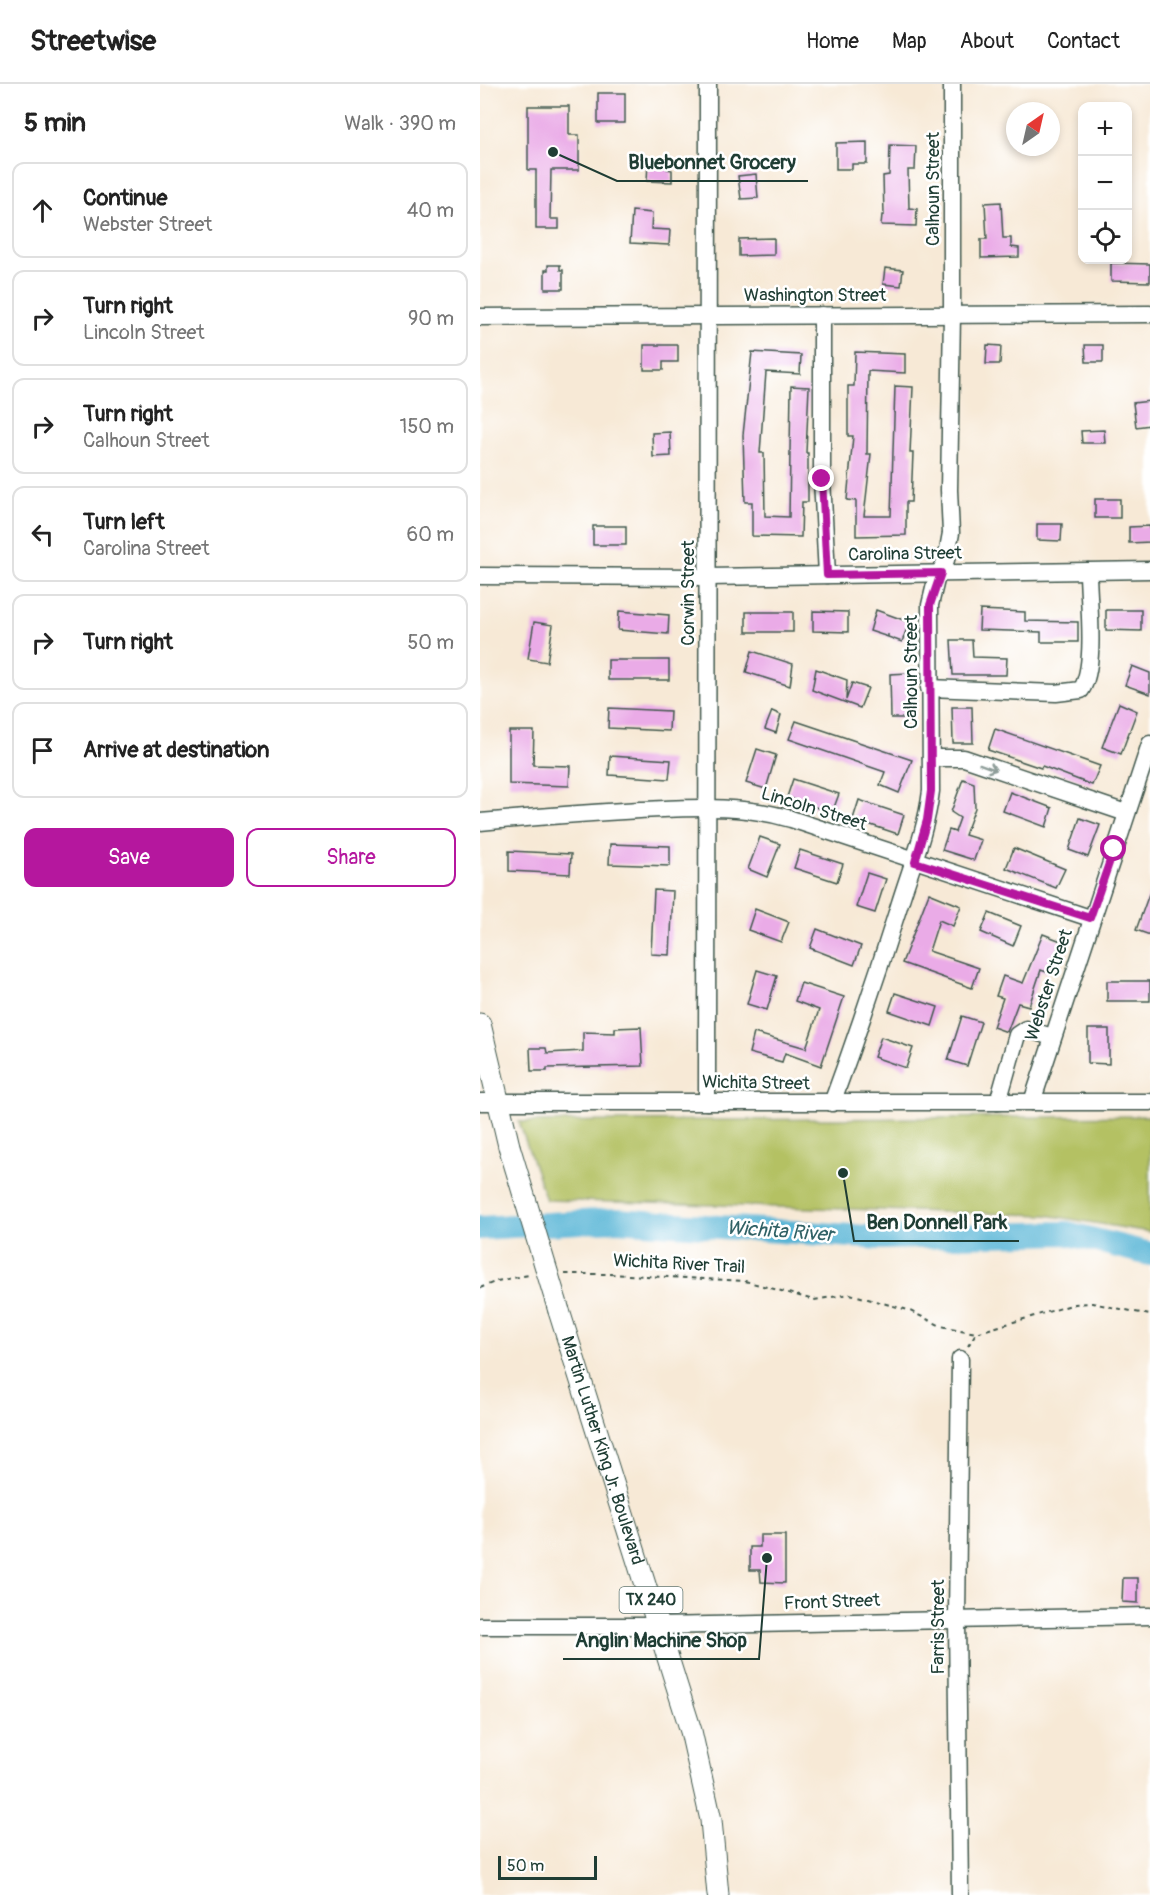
<!DOCTYPE html>
<meta charset="utf-8">
<style>
:root{--surface:#fff;--page:#f2f2f2;--text:#222;--muted:#767676;--line:#e0e0e0;--accent:#b5179e}
body{margin:0;font-family:Pangolin,sans-serif;background:var(--page);color:var(--text)}
.controls{position:absolute;right:18px;top:18px;display:grid;overflow:hidden;border-radius:12px;box-shadow:0 3px 9px #0003}
.controls button{width:54px;height:54px;display:grid;place-items:center;padding:0;border:0;border-bottom:2px solid var(--line);background:var(--surface);color:var(--text);font:30px sans-serif}
.compass{position:absolute;left:526px;top:18px;width:54px;height:54px;border-radius:50%;background:var(--surface);box-shadow:0 3px 9px #0003;rotate:34deg}
.scale{position:absolute;left:18px;bottom:15px;width:99px;box-sizing:border-box;padding-left:6px;border:3px solid #1f3d34;border-top:0;font-size:16px;line-height:21px;white-space:nowrap;color:#1f3d34;-webkit-text-stroke:4px #fff;paint-order:stroke}
.stop{position:absolute;width:18px;height:18px;margin:-14px;border:4px solid #b5179e;border-radius:50%;background:#fff}
.stop.end{background:#b5179e;border-color:#fff;box-shadow:0 2px 6px #0008}
.list{margin:0;padding:0;list-style:none}
h2{display:flex;justify-content:space-between;align-items:center;height:78px;margin:0;padding:0 24px;font-size:26px}
h2 small{font-size:20px;font-weight:400;color:var(--muted)}
.list li{display:grid;grid-template-columns:39px 1fr auto;gap:18px;align-items:center;box-sizing:border-box;height:96px;margin:0 12px 12px;padding:0 12px;border:2px solid var(--line);border-radius:12px}
.list b{display:block;font-size:22px;white-space:nowrap}
.list p{margin:0;font-size:20px;white-space:nowrap;color:var(--muted)}
.list em{font-size:20px;font-style:normal;color:var(--muted)}
.actions{display:flex;gap:12px;padding:18px 24px}
.actions a{flex:1;padding:14px 0;border:2px solid var(--accent);border-radius:12px;text-align:center;font-size:21px;color:var(--accent)}
.actions .main{background:var(--accent);color:#fff}
.icon{flex:none;width:33px;height:33px;fill:none;stroke:currentColor;stroke-width:2;stroke-linecap:round;stroke-linejoin:round}
.map{position:relative;flex:none;width:670px;height:1811px;overflow:hidden}
header{display:flex;align-items:center;gap:36px;box-sizing:border-box;height:84px;padding:0 30px;background:var(--surface);border-bottom:2px solid var(--line)}
header strong{font-size:28px}
nav{display:flex;gap:33px;margin-inline-start:auto;font-size:21px}
main{display:flex}
aside{flex:1;background:var(--surface)}
.map>svg:first-child{display:block}
</style>
<header>
<strong>Streetwise</strong>
<nav><a>Home</a><a>Map</a><a>About</a><a>Contact</a></nav>
</header>
<main>
<aside>
<h2>5 min<small>Walk · 390 m</small></h2>
<ul class="list">
<li><svg class="icon" aria-label="ahead" viewBox="0 0 24 24"><path d="M12 20V5M6 11l6-6 6 6"/></svg><div><b>Continue</b><p>Webster Street</p></div><em>40 m</em></li>
<li><svg class="icon" aria-label="right" viewBox="0 0 24 24"><path d="M7 20v-9h11M14 6l5 5-5 5"/></svg><div><b>Turn right</b><p>Lincoln Street</p></div><em>90 m</em></li>
<li><svg class="icon" aria-label="right" viewBox="0 0 24 24"><path d="M7 20v-9h11M14 6l5 5-5 5"/></svg><div><b>Turn right</b><p>Calhoun Street</p></div><em>150 m</em></li>
<li><svg class="icon" aria-label="left" viewBox="0 0 24 24"><path d="M17 20v-9H6M10 6l-5 5 5 5"/></svg><div><b>Turn left</b><p>Carolina Street</p></div><em>60 m</em></li>
<li><svg class="icon" aria-label="right" viewBox="0 0 24 24"><path d="M7 20v-9h11M14 6l5 5-5 5"/></svg><div><b>Turn right</b></div><em>50 m</em></li>
<li><svg class="icon" aria-label="arrive" viewBox="0 0 24 24"><path d="M6 21V4h12l-3 4 3 4H6"/></svg><div><b>Arrive at destination</b></div></li>
</ul>
<div class="actions"><a class="main">Save</a><a>Share</a></div>
</aside>
<div class="map">
<svg width="670" height="1811" viewBox="0 0 670 1811">
<rect width="100%" height="100%" fill="#fff"/>
<filter id="ink" filterUnits="userSpaceOnUse"><feTurbulence type="fractalNoise" baseFrequency=".0167" numOctaves="2"/><feDisplacementMap in="SourceGraphic" scale="12" xChannelSelector="R" yChannelSelector="G"/><feConvolveMatrix kernelMatrix="1 2 1 2 8 2 1 2 1" color-interpolation-filters="sRGB"/></filter>
<filter id="wash" filterUnits="userSpaceOnUse"><feTurbulence type="fractalNoise" baseFrequency=".008" numOctaves="4" result="noise"/><feDisplacementMap in="SourceGraphic" scale="24" xChannelSelector="R" yChannelSelector="G"/><feGaussianBlur stdDeviation="1.35" result="paint"/><feColorMatrix in="noise" values="0 0 0 0 0 0 0 0 0 0 0 0 0 0 0 0 0 1.4 0 .05"/><feComposite in="paint" operator="in"/></filter>
<g filter="url(#wash)">
<rect width="100%" height="100%" fill="#f7e9d6"/>
<path fill="#b4c163" stroke="#6a7f4c" stroke-width="1.5" d="M670 1032V1148L566 1131 66 1116 39 1038Z"/>
<g fill="none" stroke-linecap="round" stroke-linejoin="round">
<path stroke="#58b5d6" stroke-width="24" d="M0 1144 136 1136 402 1154 586 1149 670 1170"/>
</g>
<g id="blocks">
<g fill="#eaabe7">
<rect x="118" y="9" width="27" height="30"/>
<path d="M48 22H89V51H99V86H71L70 135H79V145H56V86H48Z"/>
<path d="M387 58V80H372V85H356V59Z"/>
<path d="M410 61 436 62 435 86H428L429 124 437 125 436 142 401 141 402 131H404L403 92 409 91Z"/>
<path d="M168 78 187 79V85L192 86V98L167 97Z"/>
<path d="M276 90 278 114 261 115 258 92Z"/>
<path d="M521 118 523 154H531V163L539 164V173L501 174V155H507L505 119Z"/>
<path d="M152 127 172 129 171 145 190 146 189 161 150 159Z"/>
<path d="M294 154V171L259 172V155Z"/>
<path d="M631 179 670 180V198L631 197Z"/>
<path d="M68 181H80V186H83V205H65V186H68Z"/>
<path d="M405 184 423 186 421 202 403 200Z"/>
<path d="M164 261H198V278H183V286H164Z"/>
<path d="M507 261 521 262 520 280H506Z"/>
<path d="M605 261H623V278H606Z"/>
<path d="M272 268 321 271 320 290 286 288 280 369H284L285 432 309 433 311 302 329 303 326 369H328V418H322L321 453 272 452V418H265L263 351Z"/>
<path d="M375 268 425 270V289L388 287 387 370H391L384 432H411L415 302 433 303 430 369H433L431 418H426V451L376 452V417L367 416 373 352H368V302H374Z"/>
<path d="M670 317V341L656 343 653 319Z"/>
<path d="M624 346 625 359H602L601 347Z"/>
<path d="M190 348 191 372 173 373 172 349Z"/>
<rect x="615" y="415" width="25" height="19"/>
<path d="M557 440H582L581 457 557 456Z"/>
<rect x="113" y="442" width="33" height="19"/>
<path d="M670 442V458L649 459V443Z"/>
<path d="M396 526 429 538 422 558 408 553V550V553L390 547Z"/>
<path d="M500 526 545 528V537L598 538V558H561V548L499 546Z"/>
<path d="M626 526H661V547L626 546Z"/>
<path d="M139 527 189 531 188 550 138 546Z"/>
<path d="M333 527 368 528V548L333 547Z"/>
<rect x="266" y="528" width="47" height="20"/>
<path d="M54 538 73 541 67 578 48 575Z"/>
<path d="M471 556H492L493 573 527 574 526 591H473Z"/>
<path d="M272 567 313 580 310 602 266 588Z"/>
<rect x="128" y="576" width="61" height="20"/>
<path d="M652 582 670 589V610L645 601Z"/>
<path d="M336 585 367 596 366 616 372 599 388 604 380 624 332 606Z"/>
<path d="M429 589 431 634H411L410 590Z"/>
<path d="M639 619 657 627 641 670 622 663Z"/>
<path d="M472 623H492L493 659H473Z"/>
<path d="M129 624 190 627 189 647 128 644Z"/>
<path d="M292 627 301 631 296 649 285 645Z"/>
<path d="M316 637 432 676 419 709 400 701 405 688 309 655Z"/>
<path d="M515 645 620 682 612 701 562 682 561 684 508 666Z"/>
<path d="M29 647H54L53 681 90 682 89 702 29 700Z"/>
<path d="M277 665 296 671 286 705 266 699Z"/>
<path d="M130 672 191 676 189 695 129 691Z"/>
<path d="M313 695 359 710 352 729 307 713Z"/>
<path d="M483 695 494 699 495 724 485 751 501 756 494 776 462 766 469 746 475 748 480 734 471 728Z"/>
<path d="M530 708 572 724 566 743 523 727Z"/>
<path d="M379 716 424 731 418 750 373 735Z"/>
<path d="M600 734 620 741 608 773 589 766Z"/>
<path d="M280 753 300 760 287 793 268 785Z"/>
<path d="M130 760 190 762V782L129 780Z"/>
<path d="M534 764 585 785 576 804 526 784Z"/>
<path d="M320 766 363 780 357 798 314 784Z"/>
<path d="M29 767 91 770 90 790 29 787Z"/>
<path d="M387 789 406 795 395 829 376 823Z"/>
<path d="M174 806 193 807 190 871 171 870Z"/>
<path d="M449 809 481 822 473 842 459 836 449 867 499 884 492 904 422 879Z"/>
<path d="M669 810H670V851L656 846Z"/>
<path d="M275 825 309 838 301 858 268 846Z"/>
<path d="M509 829 541 842 533 862 501 848Z"/>
<path d="M337 845 381 862 374 881 330 864Z"/>
<path d="M563 850 581 857 569 889 561 886 549 922 538 919 527 948 513 943 523 914 516 912 523 892 543 899Z"/>
<path d="M277 886 297 892 287 926 267 920Z"/>
<rect x="627" y="897" width="43" height="20"/>
<path d="M321 899 364 913 341 982 305 969 302 978 269 969 274 949 326 964 339 926 315 917Z"/>
<path d="M415 909 458 923 452 942 409 927Z"/>
<path d="M482 932 501 938 487 982 468 976Z"/>
<path d="M161 943 163 982 67 984V987H51L50 964H66L67 969 103 967V948L135 949V944Z"/>
<path d="M608 945H629V980L608 979Z"/>
<path d="M401 953 433 964 426 984 394 973Z"/>
<path d="M280 1451H305V1499L281 1498 280 1486H270V1463H280Z"/>
<path d="M643 1494H658V1519L642 1518Z"/>
</g>
</g>
</g>
<g filter="url(#ink)">
<use href="#blocks" fill-opacity="0" stroke="#3f574c" stroke-width="1.5"/>
<g fill="none" stroke-linecap="round" stroke-linejoin="round">
<g stroke="#3f574c" stroke-width="19">
<g id="minor">
<path d="M342 231V395L347 491"/>
<path d="M0 233 670 230"/>
<path d="M0 492 228 493 670 486"/>
<path d="M449 604 576 609 601 606C617 582 608 517 608 487"/>
<path d="M451 674H484L646 729"/>
<path d="M0 738C54 733 107 729 160 726 211 724 261 720 311 735L610 834"/>
<path d="M0 1018H670"/>
<path d="M227 1018 228 0"/>
<path d="M518 1018 537 951 546 945 572 953"/>
<path d="M552 1018 670 660"/>
<path d="M352 1019C376 954 398 889 419 822 431 783 446 748 451 707L450 521 456 496 466 476 471 449 469 406 472 230V0"/>
<path d="M0 1542H179L670 1532"/>
<path d="M480 1811 477 1535 480 1275"/>
</g>
</g>
<g stroke="#3f574c" stroke-width="23">
<g id="major">
<path d="M0 940 29 1062"/>
<path id="s1" d="M79 1227 211 1647 231 1736 238 1811"/>
</g>
</g>
<g stroke="#3f574c" stroke-width="2" stroke-dasharray="4.5 4.5" stroke-linecap="butt">
<path d="M85 1190H128L265 1197 334 1216 370 1210 428 1226 461 1242 496 1249 595 1220 612 1219 670 1231"/>
<path d="M0 1204 17 1197 49 1191"/>
<path d="M488 1262 496 1249"/>
</g>
<use href="#minor" stroke="#fff" stroke-width="16"/>
<use href="#major" stroke="#fff" stroke-width="21"/>
<g stroke="#3f574c" stroke-width="23" stroke-linecap="butt">
<path id="major-bridge" d="M29 1062 79 1227"/>
</g>
<use href="#major-bridge" stroke="#fff" stroke-width="21"/>
</g>
<defs><path id="oneway-shaft" d="M-6 0H5M1.5-3L5.5 0L1.5 3" fill="none" stroke-width="1.6" stroke-linecap="round" stroke-linejoin="round" transform="scale(1.5)"/></defs>
<use stroke="#8f9e9a" href="#oneway-shaft" transform="translate(508 683) rotate(20)"/>
</g>
<g fill="none" stroke-linecap="round" stroke-linejoin="round" filter="url(#ink)">
<path stroke="#b5179e" stroke-width="8" d="M342 395 347 491 461 489 450 521 451 707 447 736 435 778 610 834 634 765"/>
</g>
<g text-anchor="middle" dominant-baseline="central" stroke-width="5" stroke-linejoin="round" paint-order="stroke">
<rect fill="#fff" stroke="#627771" stroke-width="1.5" x="139.5" y="1503" width="63" height="26" rx="4.5"/>
<g font-size="16" font-weight="bold" fill="#1f3d34">
<text x="171" y="1516">TX 240</text>
</g>
<g font-size="18" fill="#1f3d34" stroke="#fff">
<text transform="translate(453 105) rotate(-90)">Calhoun Street</text>
<text x="335" y="211">Washington Street</text>
<text transform="translate(425 470) rotate(-1)">Carolina Street</text>
<text transform="translate(208 509) rotate(-90)">Corwin Street</text>
<text transform="translate(431 588) rotate(-90)">Calhoun Street</text>
<text transform="translate(334 725) rotate(17)">Lincoln Street</text>
<text transform="translate(569 901) rotate(-72)">Webster Street</text>
<text transform="translate(276 999) rotate(1)">Wichita Street</text>
<text transform="translate(199 1180) rotate(3)">Wichita River Trail</text>
<text stroke="none"><textPath href="#s1" startOffset="146">Martin Luther King Jr. Boulevard</textPath></text>
<text transform="translate(352 1518) rotate(-2)">Front Street</text>
<text transform="translate(458 1543) rotate(-90)">Farris Street</text>
</g>
<g font-size="20" font-style="italic" fill="#306165" stroke="#fff">
<text transform="translate(300 1147) rotate(4)">Wichita River</text>
</g>
</g>
<path fill="none" stroke="#1f3d34" stroke-width="2" d="M73 68L137 97H328M363 1089L374 1157H539M287 1474L279 1575H83"/>
<g fill="#1f3d34" stroke="#fff" stroke-width="2">
<circle cx="73" cy="68" r="6"/>
<circle cx="363" cy="1089" r="6"/>
<circle cx="287" cy="1474" r="6"/>
</g>
<g font-size="20" text-anchor="middle" font-weight="bold" fill="#1f3d34" stroke="#fff" stroke-width="5" stroke-linejoin="round" paint-order="stroke">
<text x="232" y="85">Bluebonnet Grocery</text>
<text x="457" y="1145">Ben Donnell Park</text>
<text x="181" y="1563">Anglin Machine Shop</text>
</g>
</svg>
<div class="controls">
<button>+</button>
<button>−</button>
<button><svg class="icon" aria-label="locate" viewBox="0 0 24 24"><circle cx="12" cy="12" r="6"/><path d="M12 2v4M12 18v4M2 12h4M18 12h4"/></svg></button>
</div>
<svg class="compass" viewBox="-18 -18 36 36"><path d="M0-13l5 13h-10z" fill="#e53935"/><path d="M0 13l5-13h-10z" fill="#767676"/></svg>
<div class="scale">50 m</div>
<div class="stop" style="left:634px;top:765px"></div>
<div class="stop end" style="left:342px;top:395px"></div>
</div>
</main>
